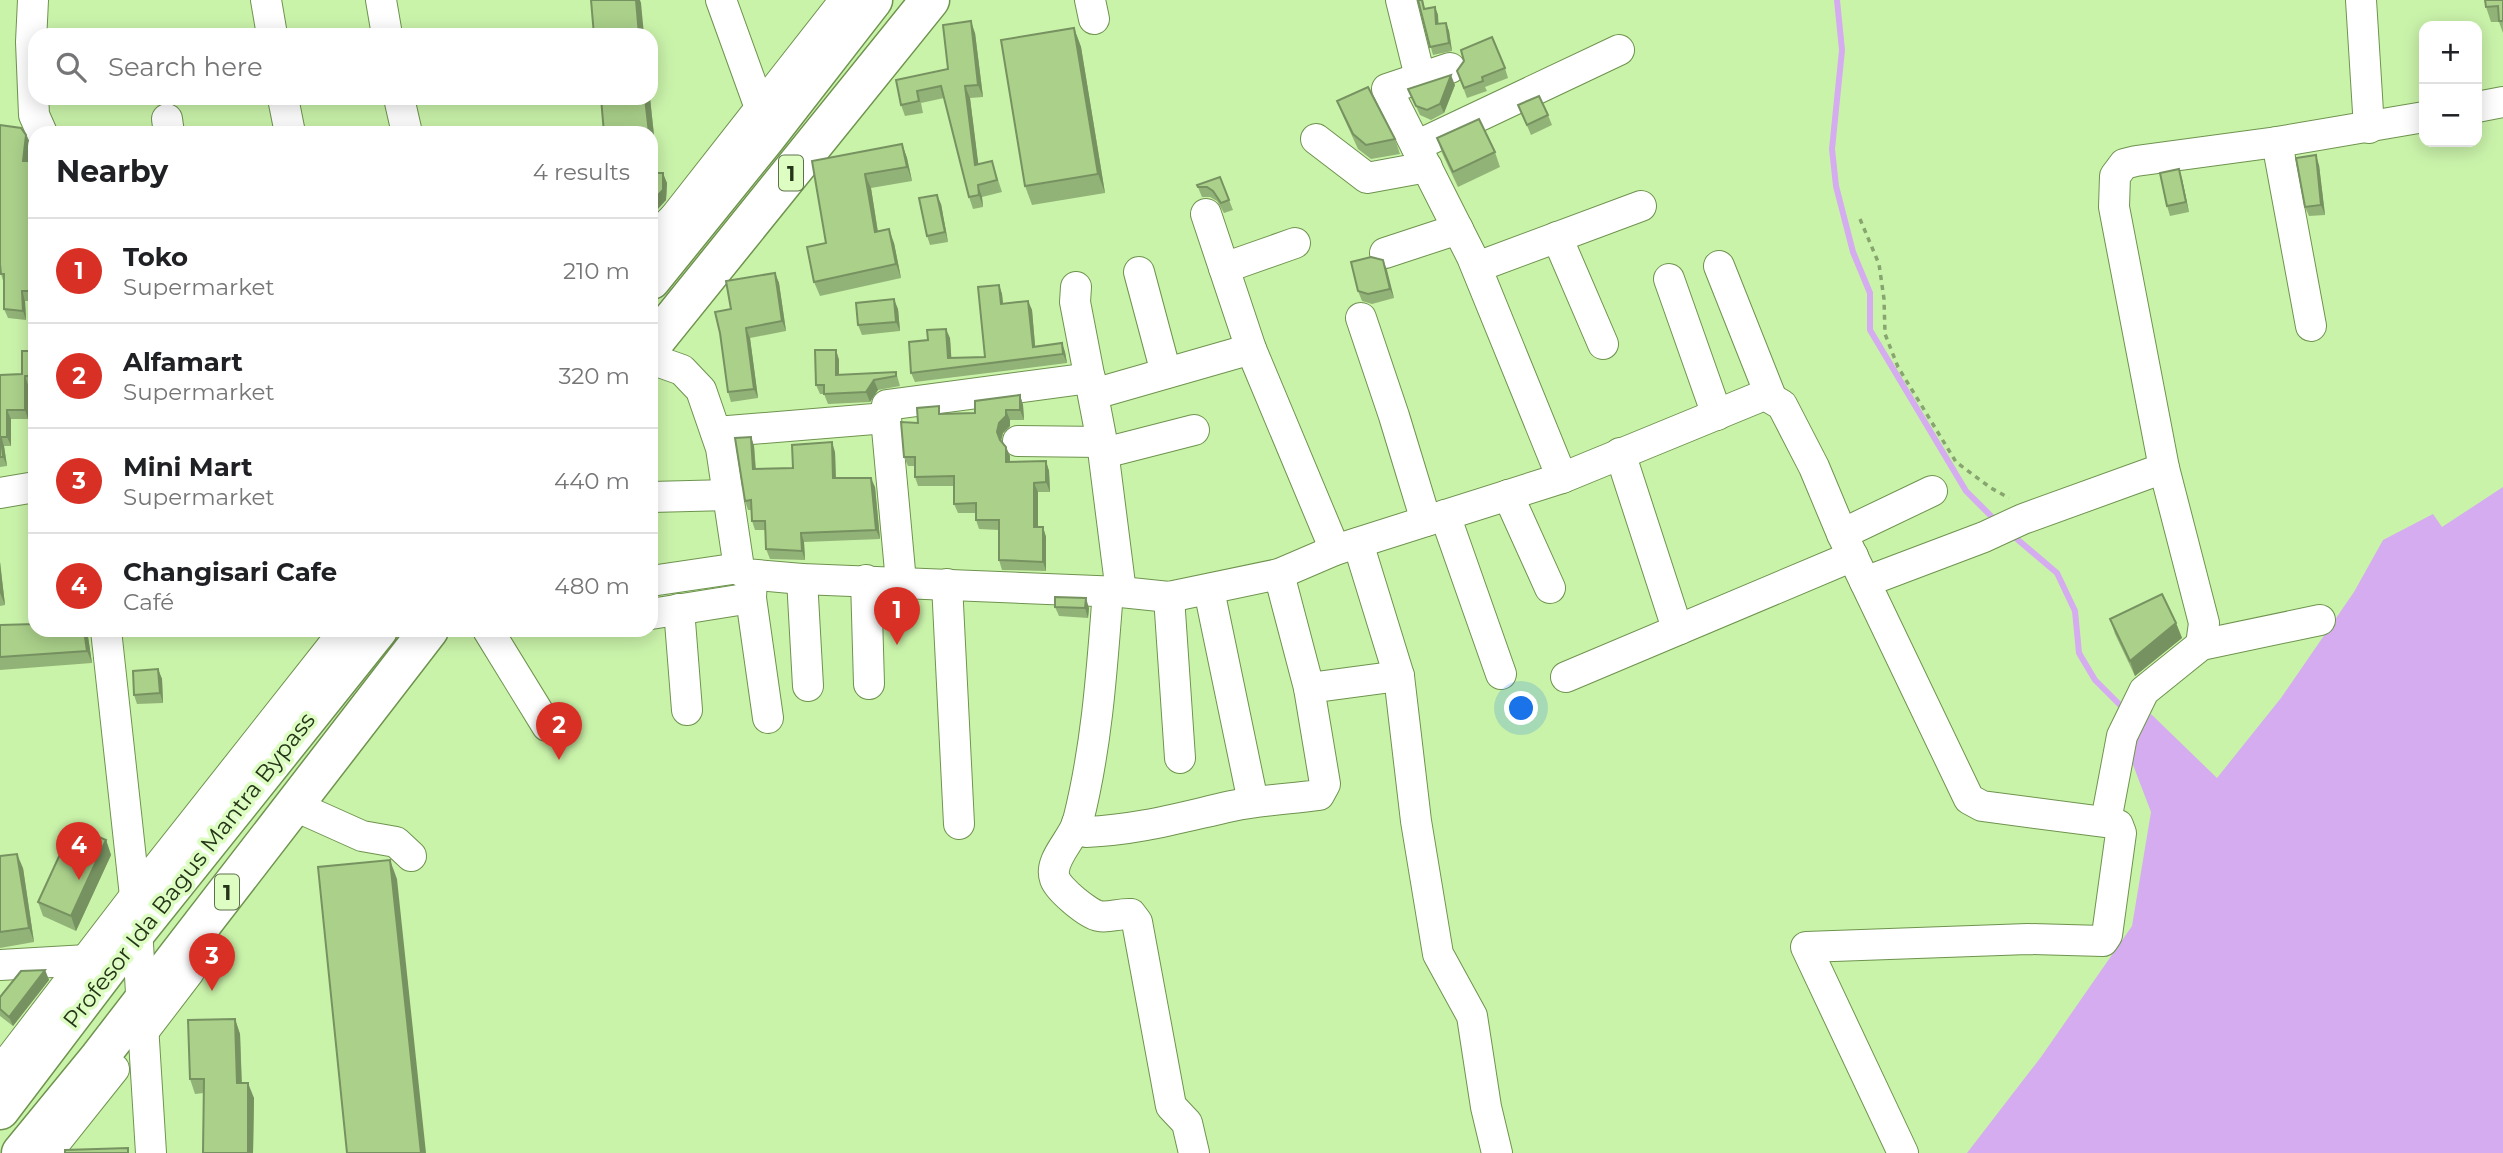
<!DOCTYPE html>
<meta charset="utf-8">
<style>
:root{--surface:#fff;--page:#f2f2f2;--text:#202124;--muted:#757577;--line:#e0e0e0;--accent:#d93025}
body{margin:0;font-family:Montserrat,sans-serif;background:var(--page);color:var(--text)}
.controls{position:absolute;right:21px;top:21px;display:grid;overflow:hidden;border-radius:14px;box-shadow:0 4px 18px #0003}
.controls button{width:63px;height:63px;display:grid;place-items:center;padding:0;border:0;border-bottom:2px solid var(--line);background:var(--surface);color:var(--text);font:35px sans-serif}
.you{position:absolute;left:1522px;top:709px;width:24px;height:24px;margin:-18px;border:5px solid #fff;border-radius:50%;background:#1a73e8;box-shadow:0 0 0 10px #1a73e833}
.badge{display:grid;place-items:center;width:46px;height:46px;border-radius:50%;background:var(--accent);color:#fff;font-size:23px;font-weight:700}
.pin{position:absolute;translate:-50% -58px;filter:drop-shadow(0 2px 4px #0008)}
.pin::after{content:'';position:absolute;top:37px;width:24px;height:21px;background:inherit;clip-path:polygon(0 0,100% 0,50% 100%)}
.list{margin:0;padding:0;list-style:none}
h2{display:flex;justify-content:space-between;align-items:center;height:91px;margin:0;padding:0 28px;font-size:30px}
h2 small{font-size:23px;font-weight:400;color:var(--muted)}
.list li{display:grid;grid-template-columns:46px 1fr auto;gap:21px;align-items:center;box-sizing:border-box;height:105px;padding:0 28px;border-top:2px solid var(--line)}
.list b{display:block;font-size:26px;white-space:nowrap}
.list p{margin:0;font-size:23px;white-space:nowrap;color:var(--muted)}
.list em{font-size:23px;font-style:normal;color:var(--muted)}
.icon{flex:none;width:38px;height:38px;fill:none;stroke:currentColor;stroke-width:2;stroke-linecap:round;stroke-linejoin:round}
.map{position:relative;flex:none;width:2503px;height:1153px;overflow:hidden}
.search{position:absolute;background:var(--surface);box-shadow:0 4px 18px #0003;left:28px;top:28px;width:630px;height:77px;display:flex;align-items:center;gap:18px;box-sizing:border-box;padding:0 24px;border-radius:21px;color:var(--muted);font-size:26px}
.panel{position:absolute;background:var(--surface);box-shadow:0 4px 18px #0003;left:28px;top:126px;width:630px;height:511px;border-radius:21px}
.map>svg:first-child{display:block}
</style>
<div class="map">
<svg width="2503" height="1153" viewBox="0 0 2503 1153">
<rect width="100%" height="100%" fill="#caf3aa"/>
<path fill="#d4acef" d="M2503 487V1153H1967L2041 1057 2132 926 2151 812 2130 757 2140 729 2151 714 2217 778 2281 698 2354 592 2383 540 2433 514 2442 527Z"/>
<g fill="none" stroke-linecap="round" stroke-linejoin="round">
<g stroke="#d4acef" stroke-width="6">
<path d="M1837 0 1842 50 1832 149 1836 186 1853 252 1870 293V330L1966 491 1997 522"/>
<path d="M2011 534 2057 573 2075 611 2079 653 2095 680 2126 711"/>
</g>
<g stroke="#6e934e" stroke-width="32">
<g id="minor">
<path d="M33 0 31 42 34 115 42 133"/>
<path d="M266 0 272 35"/>
<path d="M381 0 387 35"/>
<path d="M721 0 760 108"/>
<path d="M1090 0 1094 19"/>
<path d="M1401 0 1420 77"/>
<path d="M2361 0 2369 128"/>
<path d="M1450 68 1387 89 1472 257 1562 478"/>
<path d="M283 98 290 133"/>
<path d="M399 98 407 133"/>
<path d="M2477 107 2503 102"/>
<path d="M167 119 169 133"/>
<path d="M1316 139 1367 178 1427 167"/>
<path d="M2277 142 2311 326"/>
<path d="M1416 146 1619 50"/>
<path d="M1206 214 1251 349 1335 550"/>
<path d="M674 218 845 0"/>
<path d="M1557 237 1603 344"/>
<path d="M651 240 674 218 692 209"/>
<path d="M1385 253 1458 229"/>
<path d="M1719 266 1771 397"/>
<path d="M1477 267 1641 206"/>
<path d="M1224 268 1295 243"/>
<path d="M1139 272 1166 373"/>
<path d="M1669 279 1717 415"/>
<path d="M1076 287 1075 302 1102 442 1121 592"/>
<path d="M1361 318 1394 416 1426 521"/>
<path d="M651 359 682 370 701 390 721 448 739 568 745 574 802 579 1121 592 1169 597 1279 574 1335 550 1562 478 1757 398 1765 395 1782 405 1814 467 1842 534 1969 799 1982 806 2112 823 2118 825 2121 833 2107 935 2103 941 2028 939 1806 947 1903 1153"/>
<path d="M1094 394 1251 349"/>
<path d="M716 432 886 418"/>
<path d="M1018 441 1102 442"/>
<path d="M1104 453 1194 430"/>
<path d="M1620 453 1673 616 1680 629"/>
<path d="M0 493 35 487"/>
<path d="M1508 495 1550 588"/>
<path d="M651 497 729 495"/>
<path d="M1445 515 1501 674"/>
<path d="M1842 534 1932 491"/>
<path d="M1358 543 1399 676 1416 821 1438 954 1472 1016 1486 1107 1497 1153"/>
<path d="M802 579 808 686"/>
<path d="M866 580 869 684"/>
<path d="M651 581 739 568"/>
<path d="M901 582 886 418 887 405 1090 378"/>
<path d="M1865 582 1984 537 2023 519 2164 468"/>
<path d="M947 584 959 824"/>
<path d="M1209 590 1253 802"/>
<path d="M1108 591C1102 669 1097 746 1078 821 1073 840 1048 860 1055 879 1059 890 1088 914 1099 916 1109 918 1120 913 1131 914L1137 922 1171 1106 1187 1123 1194 1153"/>
<path d="M1169 597 1180 758"/>
<path d="M751 598 768 718"/>
<path d="M679 609 687 710"/>
<path d="M651 614 751 598 752 576"/>
<path d="M106 630 135 896 151 1153"/>
<path d="M488 630 547 726"/>
<path d="M2201 645 2204 623 2164 468 2114 207 2115 176 2124 164 2136 161 2277 142 2424 117"/>
<path d="M1566 677 1853 556"/>
<path d="M1309 688 1399 676"/>
<path d="M295 806 362 836 396 842 411 856"/>
<path d="M2106 821 2122 736 2144 691 2201 645 2320 620"/>
<path d="M1077 823 1086 832C1139 830 1182 817 1232 806 1260 800 1290 799 1319 795L1325 784 1309 688 1279 574"/>
<path d="M0 965 87 960"/>
<path d="M140 1036 189 972 194 956"/>
<path d="M0 1072 135 896 345 630"/>
<path d="M47 1153 114 1069"/>
</g>
</g>
<g stroke="#6e934e" stroke-width="41">
<g id="highway">
<path d="M651 280 765 139 873 0"/>
<path d="M651 346 930 0"/>
<path d="M0 1110 110 965 378 630"/>
<path d="M21 1153 98 1059 429 630"/>
</g>
</g>
<path stroke="#87a56e" stroke-width="3.5" stroke-dasharray="5 5" stroke-linecap="butt" d="M1860 219 1879 264 1884 299 1885 334 1898 367 1956 462 1991 488 2009 498"/>
<use href="#minor" stroke="#fff" stroke-width="30"/>
<use href="#highway" stroke="#fff" stroke-width="38"/>
</g>
<g fill="#92b377">
<path d="M1418 0H1423L1425 9 1435 7 1438 15V24L1446 23 1449 31 1452 51 1433 55Z"/>
<path d="M2503 0V33L2499 22H2491L2486 7Z"/>
<path d="M1074 28 1081 47 1105 193 1032 205 1025 186Z"/>
<path d="M975 33 983 97 970 98 978 164 992 161 1002 192 982 197 983 207 973 209 969 197 944 98 921 103 923 113 905 116 901 105 896 80 948 69Z"/>
<path d="M1505 68 1508 78 1485 87 1487 91 1467 98 1457 71Z"/>
<path d="M1455 85 1444 113 1431 120 1420 115 1408 89Z"/>
<path d="M601 98H650L656 154 651 155V133Z"/>
<path d="M1337 101 1395 139 1400 154 1371 159 1358 149 1343 116Z"/>
<path d="M1518 105 1548 115 1552 125 1531 135Z"/>
<path d="M26 135 30 145 28 161 32 170 33 196H35V301H25L26 320 8 318 4 309V284L1 274Z"/>
<path d="M1437 138 1495 152 1500 167 1458 187 1442 153Z"/>
<path d="M902 144 907 158 912 181 871 188 878 232 894 243 901 278 820 296 814 282 826 243 812 161Z"/>
<path d="M2319 165 2325 215 2309 216 2305 207Z"/>
<path d="M651 173 667 183 666 200 655 212H651Z"/>
<path d="M1220 177 1233 210 1224 213 1217 201 1210 197H1202L1197 185Z"/>
<path d="M2182 179 2189 212 2170 216 2167 206Z"/>
<path d="M941 204 948 242 930 245 927 236Z"/>
<path d="M1383 260 1394 298 1372 304 1362 301 1358 291Z"/>
<path d="M775 273 779 283 786 331 750 338 758 398 731 402 728 392 731 309Z"/>
<path d="M999 285 1002 294 1003 304 1028 301 1032 310 1035 346 1062 343 1065 352 1067 363 915 382 911 373 950 338 951 358 985 357Z"/>
<path d="M898 309 900 331 862 335 858 325Z"/>
<path d="M836 350 839 360V375L896 372 900 386 878 390 870 402 828 404 824 394H820L816 385Z"/>
<path d="M35 351V385H28V419H11V446H4L7 466 0 467V375L22 374Z"/>
<path d="M1020 395 1023 405 1024 420H1010V426L1003 433 1001 441 1006 447 1010 456V462L1046 461 1049 471 1050 492H1038V527H1043L1046 537V571L1002 570 999 560V530L979 529 976 520V513H958L954 504V486H918L915 477V466H908L904 457 918 423 942 414 975 413Z"/>
<path d="M751 437 754 446 756 469 793 468 835 452 836 478 875 487 880 539 804 542 805 560 770 559 766 549V530H755L752 521 751 510H748L745 501Z"/>
<path d="M0 562 5 605 0 606Z"/>
<path d="M1055 607 1089 608 1088 618 1059 616Z"/>
<path d="M2110 619 2176 623 2182 638 2135 676 2115 634Z"/>
<path d="M0 625 35 630H87L92 663 0 670Z"/>
<path d="M158 669 162 679 163 703 137 704 134 695Z"/>
<path d="M106 840 111 855 76 931 43 916 38 902Z"/>
<path d="M0 856 23 868 34 942 0 948Z"/>
<path d="M45 970 49 980 13 1026 0 1016V997Z"/>
<path d="M235 1019 240 1034 242 1083 254 1098 253 1153H203L204 1093 195 1094 190 1079Z"/>
</g>
<g fill="#779261">
<path d="M636 0H640L641 3 644 35H639Z"/>
<path d="M1435 7 1438 15 1439 32 1436 24Z"/>
<path d="M971 21 975 33 983 97 978 85Z"/>
<path d="M1446 23 1449 31 1452 51 1449 43Z"/>
<path d="M1074 28 1081 47 1105 193 1098 174Z"/>
<path d="M1451 75 1455 85 1444 113 1440 104Z"/>
<path d="M965 86 970 98 980 177 975 165Z"/>
<path d="M645 98H650L656 154 651 140V133H649Z"/>
<path d="M26 135 30 145 27 170 23 161Z"/>
<path d="M902 144 907 158 912 181 907 167Z"/>
<path d="M2316 155 2319 165 2325 215 2321 205Z"/>
<path d="M29 161 32 170 33 205 30 196Z"/>
<path d="M2179 169 2182 179 2189 212 2186 202Z"/>
<path d="M663 173 667 183 666 200 655 212 651 202Z"/>
<path d="M865 174 871 188 880 246 875 232Z"/>
<path d="M978 185 982 197 983 207 979 195Z"/>
<path d="M937 195 941 204 948 242 945 232Z"/>
<path d="M889 229 894 243 901 278 896 264Z"/>
<path d="M1383 260 1387 270 1394 298 1390 289Z"/>
<path d="M775 273 779 283 786 331 782 321Z"/>
<path d="M999 285 1002 294 1004 313 1001 304Z"/>
<path d="M22 291 25 301 26 320 23 311Z"/>
<path d="M894 299 898 309 900 331 896 322Z"/>
<path d="M1028 301 1032 310 1036 356 1033 347Z"/>
<path d="M746 328 750 338 758 398 754 389Z"/>
<path d="M946 329 950 338 952 367 948 358Z"/>
<path d="M1062 343 1065 352 1067 363 1063 354Z"/>
<path d="M836 350 839 360V385L836 375Z"/>
<path d="M25 376 28 385V419L25 410Z"/>
<path d="M874 380 878 390 870 402 866 392Z"/>
<path d="M1020 395 1023 405 1024 420 1020 410Z"/>
<path d="M7 410 11 419V446L7 437Z"/>
<path d="M1006 410 1010 420V426L1003 433 1001 441 1003 450 997 432 999 423Z"/>
<path d="M1 437 4 446 7 466 3 457Z"/>
<path d="M751 437 754 446 756 478 753 469Z"/>
<path d="M832 442 835 452 836 487 833 478Z"/>
<path d="M1006 447 1010 456V472L1006 462Z"/>
<path d="M1046 461 1049 471 1050 492 1046 482Z"/>
<path d="M871 478 875 487 880 539 876 530Z"/>
<path d="M1034 483 1038 492V537L1034 527Z"/>
<path d="M1043 527 1046 537V571L1043 562Z"/>
<path d="M801 533 804 542 805 560 802 551Z"/>
<path d="M0 562 5 605 0 593Z"/>
<path d="M1086 598 1089 608 1088 618 1085 608Z"/>
<path d="M2176 623 2182 638 2135 676 2130 661Z"/>
<path d="M84 630H87L92 663 87 651Z"/>
<path d="M158 669 162 679 163 703 160 693Z"/>
<path d="M106 840 111 855 76 931 71 916Z"/>
<path d="M17 854 23 868 34 942 29 928Z"/>
<path d="M390 860 397 879 426 1153H421Z"/>
<path d="M45 970 49 980 13 1026 9 1017Z"/>
<path d="M235 1019 240 1034 242 1098 237 1083Z"/>
<path d="M248 1083 254 1098 253 1153H248Z"/>
</g>
<g fill="#aad08a" stroke="#779261" stroke-width="2">
<path d="M591 0H636L639 35H594Z"/>
<path d="M1418 0H1422L1424 9 1435 7 1436 24 1446 23 1449 43 1430 47Z"/>
<path d="M2485 0H2503V21H2499L2498 6 2486 7Z"/>
<path d="M971 21 978 85 965 86 975 165 992 161 997 180 978 185 979 195 969 197 941 86 917 91 919 101 901 105 896 80 948 69 943 25Z"/>
<path d="M1074 28 1098 174 1025 186 1001 40Z"/>
<path d="M1492 37 1505 68 1482 77 1483 81 1464 88 1457 71 1464 61 1461 50Z"/>
<path d="M1451 75 1440 104 1427 110 1416 106 1408 89Z"/>
<path d="M1368 87 1395 139 1366 145 1353 134 1337 101Z"/>
<path d="M1539 96 1548 115 1527 125 1518 105Z"/>
<path d="M601 98H645L649 133H604Z"/>
<path d="M1479 119 1495 152 1453 172 1437 138Z"/>
<path d="M0 125 21 128 26 135 23 161H29L30 196 35 195V291H22L23 311 4 309V274H1L0 264Z"/>
<path d="M902 144 907 167 865 174 875 232 889 229 896 264 814 282 807 247 826 243 812 161Z"/>
<path d="M2316 155 2321 205 2305 207 2296 158Z"/>
<path d="M2179 169 2186 202 2167 206 2160 173Z"/>
<path d="M651 173H663V190L651 202Z"/>
<path d="M1220 177 1229 200 1221 203 1213 191 1207 187H1198L1197 185Z"/>
<path d="M937 195 945 232 927 236 919 198Z"/>
<path d="M1371 257 1383 260 1390 289 1368 294 1358 291 1351 262Z"/>
<path d="M775 273 782 321 746 328 754 389 728 392 720 333 715 312 731 309 726 281Z"/>
<path d="M999 285 1001 304 1028 301 1033 347 1062 343 1063 354 911 373 909 342 928 340 927 330 946 329 948 358 985 357 978 287Z"/>
<path d="M894 299 896 322 858 325 856 303Z"/>
<path d="M815 350H836V375L896 372V376L874 380 866 392 824 394V385H816Z"/>
<path d="M22 351H35V376H25V410H7V437H1L3 457H0V375L22 374Z"/>
<path d="M1020 395V410H1006V416L999 423 997 432 1000 440 1006 447V462L1046 461V482L1034 483V527H1043V562L999 560V520H976V503L954 504V476L915 477V457H904L901 422 918 423 917 408 939 406V414L975 413V401Z"/>
<path d="M751 437 753 469 793 468 792 445 832 442 833 478H871L876 530 801 533 802 551 766 549 765 521H752L751 500 745 501 735 438Z"/>
<path d="M2162 594 2176 623 2130 661 2110 619Z"/>
<path d="M1055 597 1086 598 1085 608 1055 607Z"/>
<path d="M35 624V630H84L87 651 0 657V625Z"/>
<path d="M158 669 160 693 134 695 133 671Z"/>
<path d="M73 826 106 840 71 916 38 902Z"/>
<path d="M17 854 29 928 0 932V856Z"/>
<path d="M390 860 421 1153H347L318 867Z"/>
<path d="M45 970 9 1017 0 1009V997L21 971Z"/>
<path d="M235 1019 237 1083H248V1153H203L204 1079H190L188 1020Z"/>
<path d="M128 1148V1153H65V1150Z"/>
</g>
<g text-anchor="middle" dominant-baseline="central" stroke-width="7" stroke-linejoin="round" paint-order="stroke">
<g fill="#ddfdc3" stroke="#5d714b" stroke-width="2">
<rect x="779" y="155.5" width="24" height="35" rx="5"/>
<rect x="215" y="874.5" width="24" height="35" rx="5"/>
</g>
<g font-size="21" font-weight="bold" fill="#263518">
<text x="791" y="173">1</text>
<text x="227" y="892">1</text>
</g>
<g font-size="23" fill="#263518" stroke="#ddfdc3">
<text transform="translate(189 870) rotate(-52)">Profesor Ida Bagus Mantra Bypass</text>
</g>
</g>
</svg>
<div class="controls">
<button>+</button>
<button>−</button>
</div>
<div class="you"></div>
<div class="pin badge" style="left:897px;top:645px">1</div>
<div class="pin badge" style="left:559px;top:760px">2</div>
<div class="pin badge" style="left:212px;top:991px">3</div>
<div class="pin badge" style="left:79px;top:880px">4</div>
<div class="search"><svg class="icon" aria-label="search" viewBox="0 0 24 24"><circle cx="10" cy="10" r="6"/><path d="M15 15l6 6"/></svg>Search here</div>
<section class="panel">
<h2>Nearby<small>4 results</small></h2>
<ul class="list">
<li><span class="badge">1</span><div><b>Toko</b><p>Supermarket</p></div><em>210 m</em></li>
<li><span class="badge">2</span><div><b>Alfamart</b><p>Supermarket</p></div><em>320 m</em></li>
<li><span class="badge">3</span><div><b>Mini Mart</b><p>Supermarket</p></div><em>440 m</em></li>
<li><span class="badge">4</span><div><b>Changisari Cafe</b><p>Café</p></div><em>480 m</em></li>
</ul>
</section>
</div>
